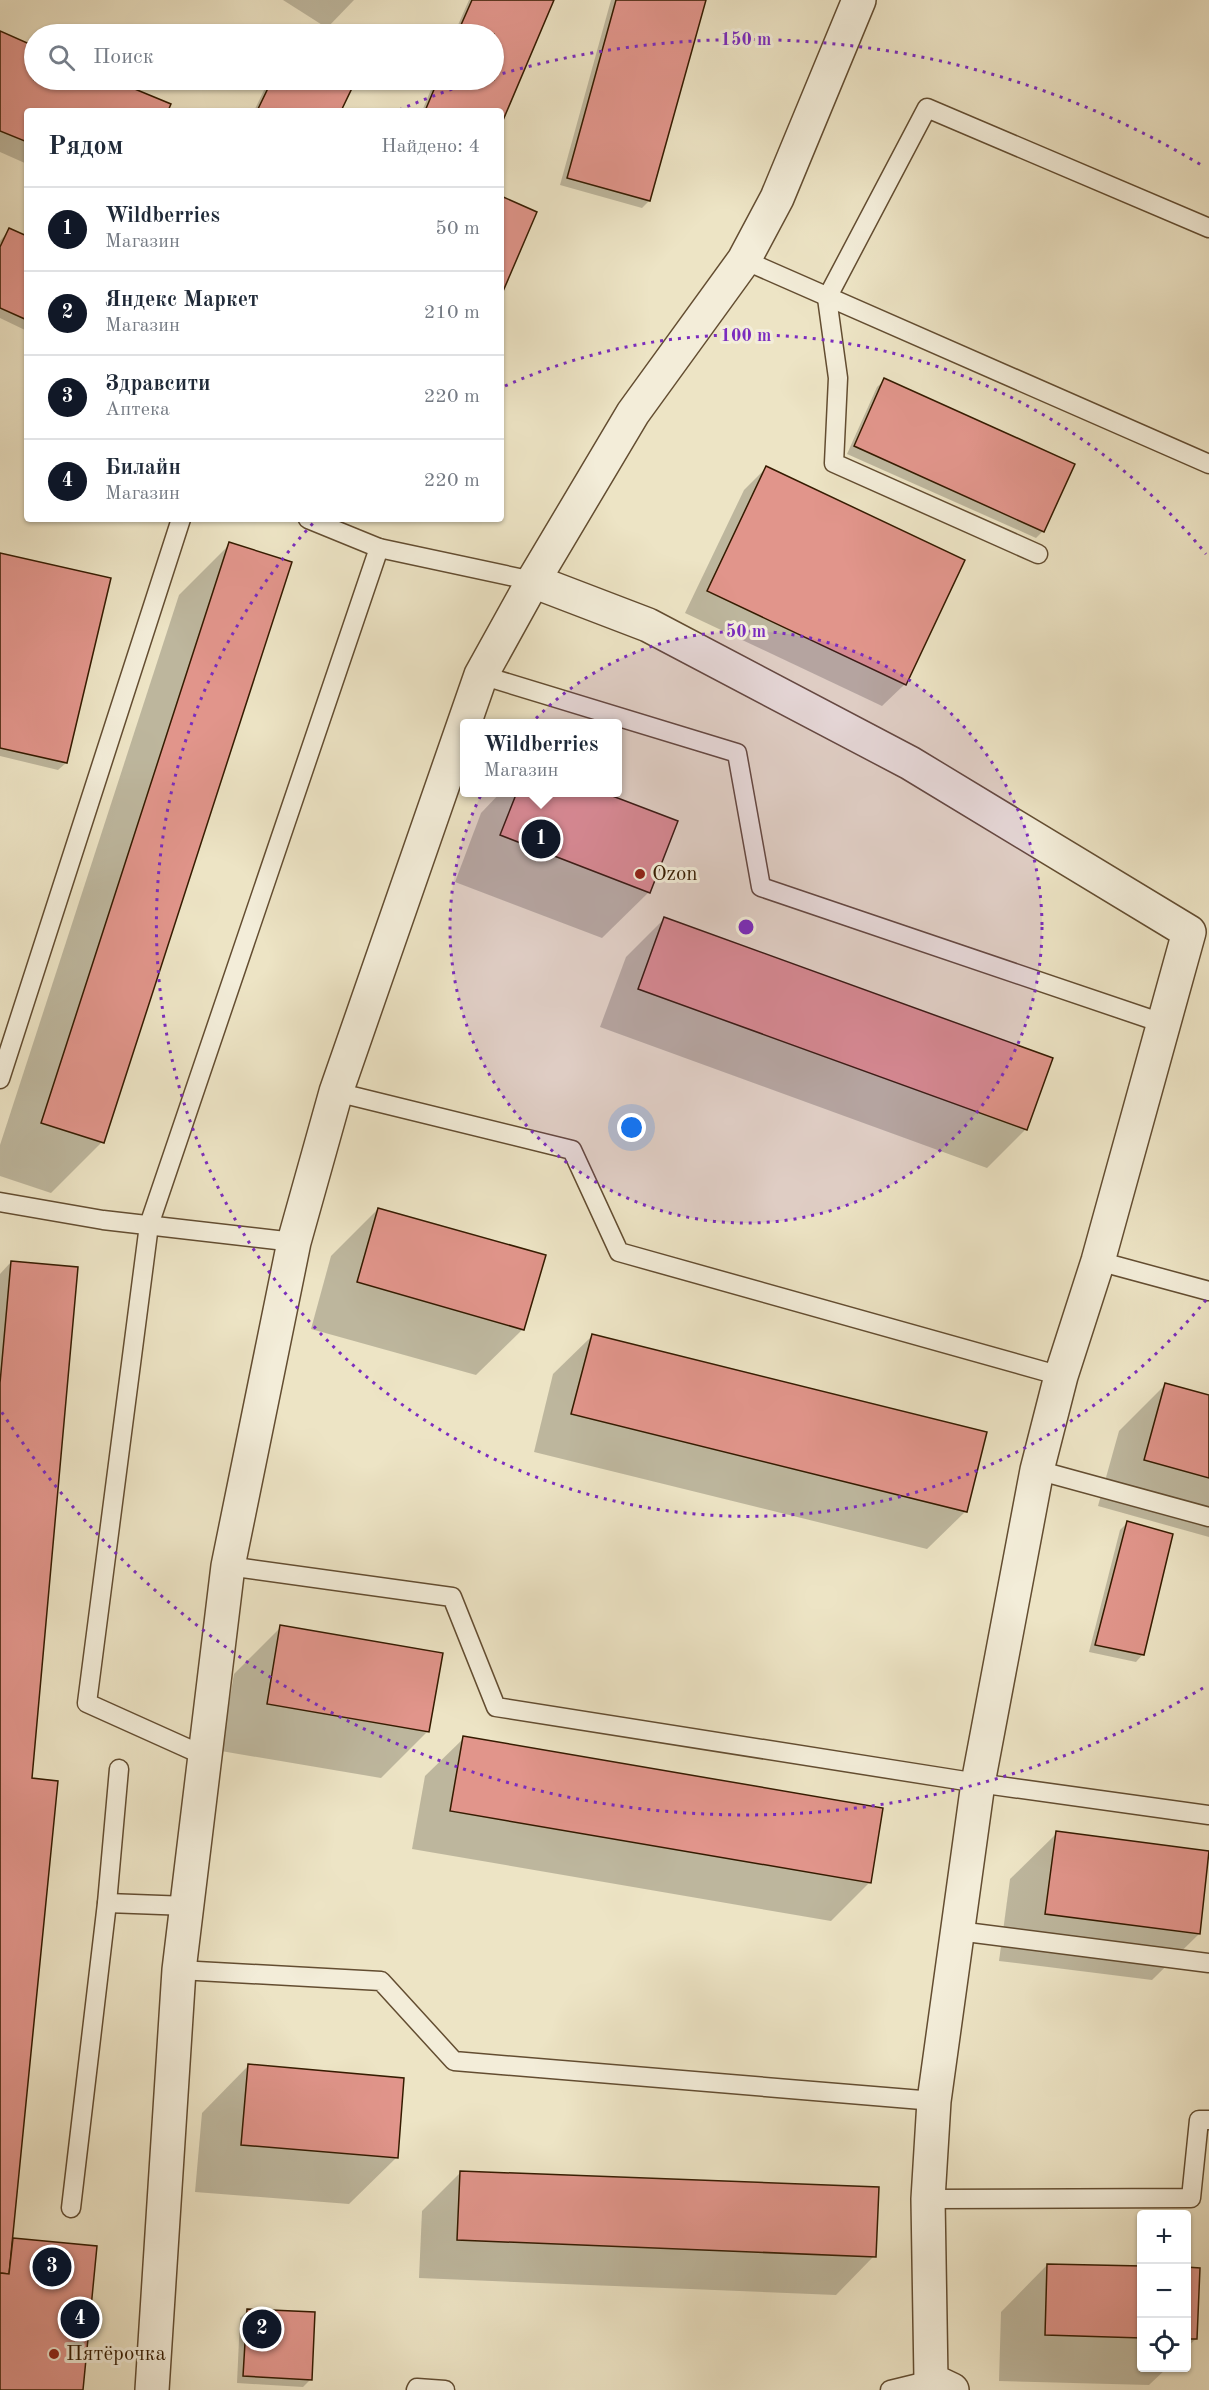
<!DOCTYPE html>
<html lang="ru">
<meta charset="utf-8">
<style>
:root{--surface:#fff;--page:#f2f2f3;--text:#1f2937;--muted:#747a83;--line:#e0e1e3;--accent:#111827}
body{margin:0;font-family:"Old Standard TT",serif;background:var(--page);color:var(--text)}
.controls{position:absolute;right:18px;bottom:18px;display:grid;overflow:hidden;border-radius:6px;box-shadow:0 2px 4px #0004}
.controls button{width:54px;height:54px;display:grid;place-items:center;padding:0;border:0;border-bottom:2px solid var(--line);background:var(--surface);color:var(--text);font:30px sans-serif}
.you{position:absolute;left:632px;top:1128px;width:21px;height:21px;margin:-15px;border:4px solid #fff;border-radius:50%;background:#1a73e8;box-shadow:0 0 0 9px #1a73e833}
.badge{display:grid;place-items:center;width:39px;height:39px;border-radius:50%;background:var(--accent);color:#fff;font-size:20px;font-weight:700}
.pin{position:absolute;translate:-50% -50%;border:3px solid #fff;box-shadow:0 2px 6px #0006}
.popup{position:absolute;left:460px;top:719px;width:162px;height:78px;box-sizing:border-box;display:grid;place-content:center;border-radius:6px;background:var(--surface);filter:drop-shadow(0 2px 4px #0005);font-size:20px;white-space:nowrap;color:var(--muted)}
.popup b{font-size:22px;color:var(--text)}
.popup::after{content:'';position:absolute;left:50%;top:100%;margin-left:-12px;border:12px solid transparent;border-top-color:var(--surface)}
.list{margin:0;padding:0;list-style:none}
h2{display:flex;justify-content:space-between;align-items:center;height:78px;margin:0;padding:0 24px;font-size:26px}
h2 small{font-size:20px;font-weight:400;color:var(--muted)}
.list li{display:grid;grid-template-columns:39px 1fr auto;gap:18px;align-items:center;box-sizing:border-box;height:84px;padding:0 24px;border-top:2px solid var(--line)}
.list b{display:block;font-size:22px;white-space:nowrap}
.list p{margin:0;font-size:20px;white-space:nowrap;color:var(--muted)}
.list em{font-size:20px;font-style:normal;color:var(--muted)}
.icon{flex:none;width:33px;height:33px;fill:none;stroke:currentColor;stroke-width:2;stroke-linecap:round;stroke-linejoin:round}
.map{position:relative;flex:none;width:1209px;height:2390px;overflow:hidden}
.search{position:absolute;background:var(--surface);box-shadow:0 2px 4px #0004;left:24px;top:24px;width:480px;height:66px;display:flex;align-items:center;gap:15px;box-sizing:border-box;padding:0 21px;border-radius:33px;color:var(--muted);font-size:22px}
.panel{position:absolute;background:var(--surface);box-shadow:0 2px 4px #0004;left:24px;top:108px;width:480px;height:414px;border-radius:6px}
.map>svg:first-child{display:block}
</style>
<div class="map">
<svg width="1209" height="2390" viewBox="0 0 1209 2390">
<rect width="100%" height="100%" fill="#ede4c5"/>
<filter id="stains"><feTurbulence type="fractalNoise" baseFrequency=".00333" numOctaves="4"/><feColorMatrix values="0 0 0 0 .2 0 0 0 0 .09 0 0 0 0 .02 0 0 0 .5 -.17"/></filter>
<radialGradient id="worn" r=".72"><stop offset=".6" stop-color="#630" stop-opacity="0"/><stop offset="1" stop-color="#630" stop-opacity=".3"/></radialGradient>
<g fill="#0003">
<path d="M283 0H354L327 28Z"/>
<path d="M469 0H552L501 121V111H422L435 80H494V34H454Z"/>
<path d="M611 0H704L649 201 642 208 560 185Z"/>
<path d="M0 32 34 47V80H110L169 105 167 111H27V164L0 152Z"/>
<path d="M269 80H337L351 86 340 111H254Z"/>
<path d="M9 230 27 238V331L0 318V241Z"/>
<path d="M885 380 1043 531 1036 538 847 454 877 387Z"/>
<path d="M766 468 905 684 882 706 685 613 744 490Z"/>
<path d="M230 544 102 1142 51 1193 0 1176V1145L179 595Z"/>
<path d="M0 554 66 763 58 770 0 756Z"/>
<path d="M501 792H598L649 892 602 938 455 882 481 813Z"/>
<path d="M664 919 1026 1129 987 1168 600 1027 626 957Z"/>
<path d="M378 1209 523 1329 476 1375 311 1329 331 1256Z"/>
<path d="M11 1262 31 1779 11 2242 14 2239 82 2390H0V1274Z"/>
<path d="M592 1336 966 1511 927 1549 534 1452 553 1374Z"/>
<path d="M1165 1385 1209 1397V1537L1098 1506 1119 1431Z"/>
<path d="M1127 1523 1143 1654 1136 1662 1089 1652 1120 1530Z"/>
<path d="M281 1627 428 1731 381 1778 221 1751 234 1674Z"/>
<path d="M464 1738 869 1883 831 1921 412 1849 425 1776Z"/>
<path d="M1057 1833 1209 1852 1199 1934 1152 1980 999 1961 1010 1879Z"/>
<path d="M248 2066 396 2158 349 2204 195 2192 202 2113Z"/>
<path d="M461 2172 874 2256 836 2295 419 2278 422 2211Z"/>
<path d="M1047 2265 1142 2268V2368H1167L1149 2385 999 2381 1001 2312Z"/>
<path d="M1186 2269 1196 2339 1186 2348Z"/>
<path d="M247 2311 311 2379 303 2387 237 2383 240 2318Z"/>
</g>
<g fill="#e1958b" stroke="#351b00" stroke-width="1.5">
<path d="M472 0H554L501 125V111H425L438 80H494V34H457Z"/>
<path d="M616 0H706L650 201 567 178Z"/>
<path d="M0 31 34 46V80H113L171 104 168 111H27V142L0 131Z"/>
<path d="M272 80H340L353 86 341 111H257Z"/>
<path d="M501 196 537 212 501 296Z"/>
<path d="M9 228 27 236V320L0 308V247Z"/>
<path d="M884 378 1075 464 1044 532 854 446Z"/>
<path d="M766 466 965 560 906 685 707 591Z"/>
<path d="M229 542 292 562 104 1143 41 1123Z"/>
<path d="M0 553 111 578 67 763 0 748Z"/>
<path d="M517 792H602L678 821 650 893 500 835Z"/>
<path d="M664 917 1053 1058 1027 1130 638 989Z"/>
<path d="M378 1208 546 1255 524 1330 357 1282Z"/>
<path d="M11 1261 78 1267 32 1778 58 1781 9 2274 0 2273V1383Z"/>
<path d="M592 1334 987 1432 967 1512 571 1414Z"/>
<path d="M1165 1383 1209 1395V1478L1144 1460Z"/>
<path d="M1127 1521 1173 1534 1144 1655 1095 1645Z"/>
<path d="M280 1625 443 1653 429 1732 267 1704Z"/>
<path d="M463 1736 883 1808 871 1883 450 1811Z"/>
<path d="M1056 1831 1209 1851 1200 1934 1045 1914Z"/>
<path d="M248 2064 404 2078 398 2158 241 2145Z"/>
<path d="M460 2171 879 2187 876 2257 457 2240Z"/>
<path d="M13 2238 97 2246 83 2390H0V2273L9 2274Z"/>
<path d="M1047 2264 1142 2266V2338L1045 2335Z"/>
<path d="M1186 2267 1200 2268 1197 2339H1186Z"/>
<path d="M247 2309 315 2312 312 2380 243 2376Z"/>
</g>
<g fill="none" stroke-linecap="round" stroke-linejoin="round">
<g stroke="#634d31" stroke-width="21">
<g id="service">
<path d="M744 260 1209 464"/>
<path d="M308 519 379 548 533 581"/>
<path d="M1038 554 834 463 838 378 827 298 927 108 1209 228"/>
<path d="M481 675 737 753 761 887 1162 1023"/>
<path d="M0 1079 181 519"/>
<path d="M336 1092 572 1150 619 1252 1061 1376"/>
<path d="M0 1202 103 1220 294 1242"/>
<path d="M1098 1261 1209 1291"/>
<path d="M1037 1470 1209 1517"/>
<path d="M228 1566 452 1597 496 1707 978 1783 1209 1815"/>
<path d="M207 1757 87 1703 149 1225 379 548"/>
<path d="M107 1903 188 1906"/>
<path d="M958 1931 1209 1963"/>
<path d="M179 1970 381 1981 454 2061 934 2101"/>
<path d="M928 2199 1191 2198 1199 2120H1209"/>
<path d="M71 2208 107 1903 119 1769"/>
<path d="M416 2390 417 2388 445 2390"/>
<path d="M890 2390 931 2380"/>
</g>
</g>
<g stroke="#634d31" stroke-width="36">
<path id="minor" d="M533 581 648 625 910 763 1189 932 1098 1261 1061 1376 1037 1470 978 1783 934 2101 928 2199 931 2380 952 2390"/>
</g>
<g stroke="#634d31" stroke-width="36">
<path id="tertiary" d="M152 2390 179 1970 228 1566 294 1242 336 1092 481 675 533 581 633 413 744 260 777 198 859 0"/>
</g>
<use href="#service" stroke="#f3edd9" stroke-width="18"/>
<use href="#minor" stroke="#f3edd9" stroke-width="33"/>
<use href="#tertiary" stroke="#f3edd9" stroke-width="33"/>
</g>
<circle cx="746" cy="927" r="296" fill="#7b2cbf" fill-opacity=".12"/>
<g fill="none" stroke="#7b2cbf" stroke-width="3" stroke-dasharray="3 6">
<circle cx="746" cy="927" r="296"/>
<path d="M1206 1300A592 592 0 1 1 317 519M505 386A592 592 0 0 1 1206 554"/>
<path d="M1203 1688A888 888 0 0 1 1 1411M399 110A888 888 0 0 1 479 80M494 76A888 888 0 0 1 1203 166"/>
</g>
<g fill="#8f2418" stroke="#f3edd9" stroke-width="2">
<circle cx="640" cy="874" r="6"/>
<circle cx="54" cy="2354" r="6"/>
</g>
<g text-anchor="middle" dominant-baseline="central" stroke-width="6" stroke-linejoin="round" paint-order="stroke">
<g font-size="21" fill="#351b00" stroke="#f3edd9" text-anchor="start">
<text x="652" y="874">Ozon</text>
<text x="66" y="2354">Пятёрочка</text>
</g>
</g>
<circle cx="746" cy="927" r="9" fill="#7b2cbf" stroke="#f3edd9" stroke-width="3"/>
<g font-size="18" text-anchor="middle" font-weight="bold" fill="#7b2cbf" stroke="#f3edd9" stroke-width="6" stroke-linejoin="round" paint-order="stroke">
<text x="746" y="45">150 m</text>
<text x="746" y="341">100 m</text>
<text x="746" y="637">50 m</text>
</g>
<rect width="100%" height="100%" filter="url(#stains)"/>
<rect width="100%" height="100%" fill="url(#worn)"/>
</svg>
<div class="controls">
<button>+</button>
<button>−</button>
<button><svg class="icon" aria-label="locate" viewBox="0 0 24 24"><circle cx="12" cy="12" r="6"/><path d="M12 2v4M12 18v4M2 12h4M18 12h4"/></svg></button>
</div>
<div class="you"></div>
<div class="pin badge" style="left:541px;top:839px">1</div>
<div class="popup"><b>Wildberries</b>Магазин</div>
<div class="pin badge" style="left:262px;top:2329px">2</div>
<div class="pin badge" style="left:52px;top:2267px">3</div>
<div class="pin badge" style="left:80px;top:2319px">4</div>
<div class="search"><svg class="icon" aria-label="search" viewBox="0 0 24 24"><circle cx="10" cy="10" r="6"/><path d="M15 15l6 6"/></svg>Поиск</div>
<section class="panel">
<h2>Рядом<small>Найдено: 4</small></h2>
<ul class="list">
<li><span class="badge">1</span><div><b>Wildberries</b><p>Магазин</p></div><em>50 m</em></li>
<li><span class="badge">2</span><div><b>Яндекс Маркет</b><p>Магазин</p></div><em>210 m</em></li>
<li><span class="badge">3</span><div><b>Здравсити</b><p>Аптека</p></div><em>220 m</em></li>
<li><span class="badge">4</span><div><b>Билайн</b><p>Магазин</p></div><em>220 m</em></li>
</ul>
</section>
</div>
